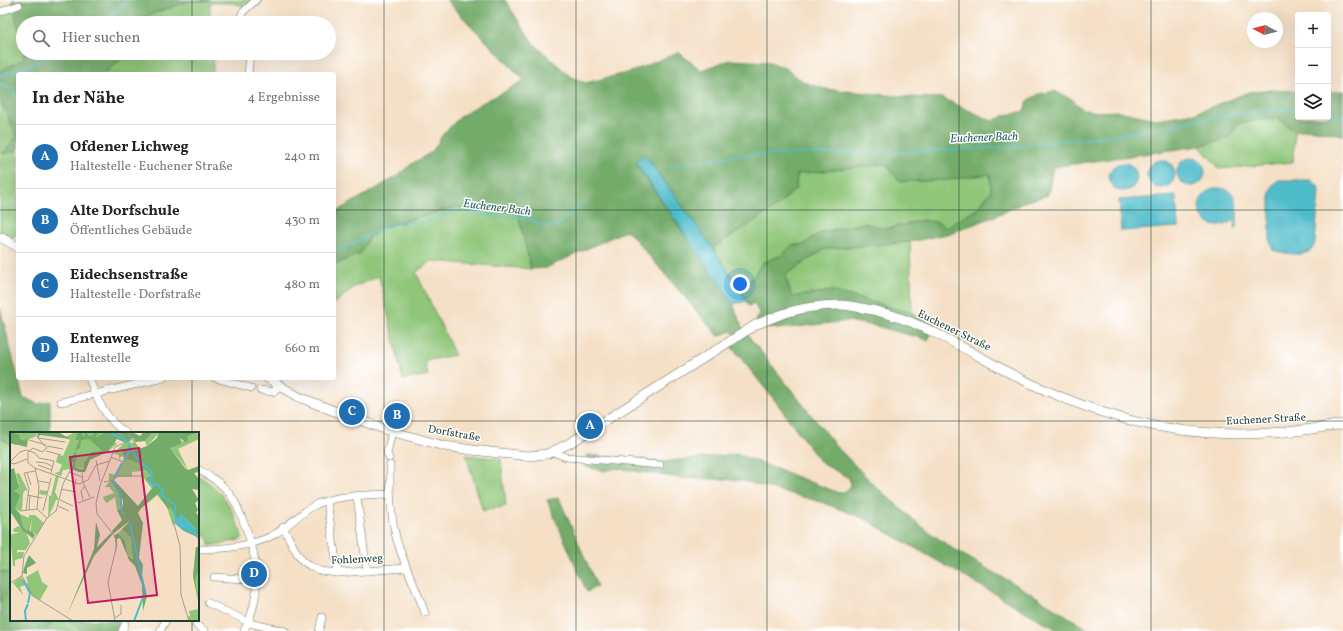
<!DOCTYPE html>
<html lang="de">
<meta charset="utf-8">
<style>
:root{--surface:#fff;--page:#f6f6f6;--text:#222;--muted:#767676;--line:#e0e0e0;--accent:#1f6fb2}
body{margin:0;font-family:Vollkorn,serif;background:var(--page);color:var(--text)}
.controls{position:absolute;right:12px;top:12px;display:grid;overflow:hidden;border-radius:4px;box-shadow:0 4px 16px #0002}
.controls button{width:36px;height:36px;display:grid;place-items:center;padding:0;border:0;border-bottom:1px solid var(--line);background:var(--surface);color:var(--text);font:20px sans-serif}
.compass{position:absolute;left:1247px;top:12px;width:36px;height:36px;border-radius:50%;background:var(--surface);box-shadow:0 4px 16px #0002;rotate:277deg}
.you{position:absolute;left:740px;top:284px;width:14px;height:14px;margin:-10px;border:3px solid #fff;border-radius:50%;background:#1a73e8;box-shadow:0 0 0 6px #1a73e833}
.badge{display:grid;place-items:center;width:26px;height:26px;border-radius:50%;background:var(--accent);color:#fff;font-size:13px;font-weight:700}
.pin{position:absolute;translate:-50% -50%;border:2px solid #fff;box-shadow:0 1px 4px #0006}
.list{margin:0;padding:0;list-style:none}
h2{display:flex;justify-content:space-between;align-items:center;height:52px;margin:0;padding:0 16px;font-size:17px}
h2 small{font-size:13px;font-weight:400;color:var(--muted)}
.list li{display:grid;grid-template-columns:26px 1fr auto;gap:12px;align-items:center;box-sizing:border-box;height:64px;padding:0 16px;border-top:1px solid var(--line)}
.list b{display:block;font-size:15px;white-space:nowrap}
.list p{margin:0;font-size:13px;white-space:nowrap;color:var(--muted)}
.list em{font-size:13px;font-style:normal;color:var(--muted)}
.icon{flex:none;width:22px;height:22px;fill:none;stroke:currentColor;stroke-width:2;stroke-linecap:round;stroke-linejoin:round}
.map{position:relative;flex:none;width:1343px;height:631px;overflow:hidden}
.search{position:absolute;background:var(--surface);box-shadow:0 4px 16px #0002;left:16px;top:16px;width:320px;height:44px;display:flex;align-items:center;gap:10px;box-sizing:border-box;padding:0 14px;border-radius:22px;color:var(--muted);font-size:15px}
.panel{position:absolute;background:var(--surface);box-shadow:0 4px 16px #0002;left:16px;top:72px;width:320px;height:308px;border-radius:4px}
.map>svg:first-child{display:block}
</style>
<div class="map">
<svg width="1343" height="631" viewBox="0 0 1343 631">
<rect width="100%" height="100%" fill="#fff"/>
<filter id="ink" filterUnits="userSpaceOnUse"><feTurbulence type="fractalNoise" baseFrequency=".025" numOctaves="2"/><feDisplacementMap in="SourceGraphic" scale="8" xChannelSelector="R" yChannelSelector="G"/><feConvolveMatrix kernelMatrix="1 2 1 2 8 2 1 2 1" color-interpolation-filters="sRGB"/></filter>
<filter id="wash" filterUnits="userSpaceOnUse"><feTurbulence type="fractalNoise" baseFrequency=".012" numOctaves="4" result="noise"/><feDisplacementMap in="SourceGraphic" scale="16" xChannelSelector="R" yChannelSelector="G"/><feGaussianBlur stdDeviation="0.9" result="paint"/><feColorMatrix in="noise" values="0 0 0 0 0 0 0 0 0 0 0 0 0 0 0 0 0 1.4 0 .05"/><feComposite in="paint" operator="in"/></filter>
<g filter="url(#wash)">
<rect width="100%" height="100%" fill="#f5e0c6"/>
<g fill="#8fc679" stroke="#578256">
<path d="M32 0 189 1H195L194 0H262L259 5 244 6 232 3H210V23H23V53L121 59 123 53H210V55H213V74H104L106 72 102 74H18V150L3 153 18 150V231L13 239 0 231V10Z"/>
<path d="M1277 118 1295 131 1293 162 1220 169 1199 146 1229 138 1238 123Z"/>
<path d="M886 164 947 180 990 173 991 191 978 208 946 228 924 220 885 229 865 223 820 233 803 245H792L782 255 762 263 752 279 739 287 713 248 776 207 796 189 797 174Z"/>
<path d="M457 207 518 213 531 269 432 261 416 272 455 355 425 361 428 375 403 380 379 276 354 287 334 304V265L361 253 369 237 388 225Z"/>
<path d="M910 242 912 313 832 291 792 297 785 275 825 249Z"/>
<path d="M0 437 11 445V574L0 571Z"/>
<path d="M466 455 501 459 506 506 483 511Z"/>
<path d="M198 476C217 486 229 501 236 521 239 526 242 532 242 539L240 540 209 546C209 538 206 535 198 533Z"/>
<path d="M53 620H68L84 631H46Z"/>
</g>
<g fill="#73ab69" stroke="#49744e">
<path d="M12 0H210V1H189L130 22 129 23H23V53H123L121 59 104 74H18V150L3 154 17 136 0 100V71L24 59Z"/>
<path d="M446 0H505L533 43 570 76 585 83 631 72 678 52 701 70 730 60 770 62 785 68 804 82 825 89 908 97 942 98 992 121 1006 115 1023 112 1029 100 1039 94 1054 91 1072 99 1082 109 1098 112 1118 111 1156 119 1195 113 1249 92 1270 90 1298 91V117H1328V92L1343 91V135L1309 129 1295 131 1277 118 1239 123 1229 138 1199 146 1053 167 1048 195 1027 201 993 217 951 233 910 242 825 249 785 275 792 297 832 291 912 313 936 326 928 340 876 326 848 321 778 329 759 326 756 318 760 315 754 303 749 306 739 287 752 279 762 263 782 255 792 245H803L820 233 865 223 885 229 924 220 940 223 946 228 978 208 991 191 990 174 947 180 900 182 886 164 797 174 796 188 776 207 713 248 644 154 636 164 733 304 743 329 734 334 732 331 718 336 627 230 546 268 531 269 518 213 457 207 388 225 369 237 361 253 334 265V213L394 178 413 163 432 152 443 134 461 116 480 104 506 91 524 80Z"/>
<path d="M0 308 23 397 38 404 50 401V433H11V445L0 437Z"/>
<path d="M746 333 836 446 873 484 921 526 953 549 1032 594 1091 631H1059L863 518 821 502 739 480 680 478 616 468 604 471 584 466 588 455 661 462 737 454 839 493 846 491 851 485 849 478 821 463 776 402 730 345Z"/>
<path d="M559 498 597 586 587 592 547 500Z"/>
<path d="M0 571 11 574V620H53L46 631H5L0 629Z"/>
<path d="M68 620H126L120 631H84Z"/>
</g>
<g fill="#4fbcca" stroke="#377c7f">
<path d="M644 154 713 248 747 301 733 304 636 163Z"/>
<circle cx="1191" cy="172" r="14"/>
<circle cx="1161" cy="174" r="14"/>
<circle cx="1123" cy="177" r="14"/>
<path d="M1279 180H1311L1318 186 1319 191 1315 243C1314 246 1312 249 1310 251 1303 257 1281 253 1273 250L1270 241V192L1273 184Z"/>
<path d="M1214 188C1241 187 1237 208 1237 228H1235L1234 219C1210 242 1181 203 1214 188Z"/>
<path d="M1176 196 1178 227 1121 231 1119 200Z"/>
</g>
<g fill="none" stroke-linecap="round" stroke-linejoin="round">
<g stroke="#4fbcca" stroke-width="1.5">
<path d="M102 23 128 0"/>
<path d="M0 76 40 61 50 53"/>
<path d="M0 84 11 89 18 98"/>
<path d="M1328 115 1343 118"/>
<path d="M670 167 731 156 785 154 883 153 1013 147 1123 134 1233 114 1284 109 1298 110"/>
<path d="M334 251 351 245 381 229 397 224 431 220 454 212 467 211 481 215 509 216 530 219 540 225 550 227 558 225 584 202"/>
</g>
</g>
</g>
<g filter="url(#ink)">
<g fill="none" stroke-linecap="round" stroke-linejoin="round">
<g stroke="#6a7667" stroke-width="8">
<g id="minor">
<path d="M0 12 19 5"/>
<path d="M237 23 243 12 256 0"/>
<path d="M248 74 250 53"/>
<path d="M89 378C97 400 106 420 126 433"/>
<path d="M215 378 251 388"/>
<path d="M260 390 273 392 279 386"/>
<path d="M61 402 163 378"/>
<path d="M553 452 566 457 660 465"/>
<path d="M389 458 387 453 392 432"/>
<path d="M390 465C390 489 390 513 396 537 403 563 416 587 425 613"/>
<path d="M198 469C210 477 223 483 231 496 236 502 239 511 242 518 258 556 264 593 244 631"/>
<path d="M357 497 367 571"/>
<path d="M327 501 338 573"/>
<path d="M283 527 297 553 303 561 310 566 320 571 338 573 406 568"/>
<path d="M198 549C223 549 253 547 275 534 290 525 301 512 317 504 338 495 368 495 390 494"/>
<path d="M214 577 257 580"/>
<path d="M208 603 253 624 285 631"/>
<path d="M196 625 205 631"/>
<path d="M122 631 125 624"/>
<path d="M160 631 166 620"/>
<path d="M319 631 322 617"/>
</g>
</g>
<g stroke="#6a7667" stroke-width="10">
<g id="major">
<path d="M0 237 18 247"/>
<path d="M267 378 299 397 329 409 387 430 444 446 472 450 528 456 547 454 570 443 757 324C765 321 774 317 783 314 799 308 823 305 841 305 847 305 855 307 862 308 919 317 968 352 1019 378 1046 391 1074 403 1102 412 1180 438 1263 439 1343 424"/>
</g>
</g>
<use href="#minor" stroke="#fff" stroke-width="7"/>
<use href="#major" stroke="#fff" stroke-width="9"/>
</g>
</g>
<path fill="none" stroke="#1f3d34" stroke-width="1" stroke-opacity="0.55" d="M192 0V23M384 0V631M576 0V631M767 0V631M959 0V631M1151 0V631M192 53V74M0 210H18M334 210H1343M192 378V433M0 421H1343M192 620V631"/>
<g text-anchor="middle" dominant-baseline="central" stroke-width="3" stroke-linejoin="round" paint-order="stroke">
<g font-size="11" fill="#1f3d34" stroke="#fff">
<text transform="translate(954 331) rotate(26)">Euchener Straße</text>
<text transform="translate(1266 420) rotate(-3)">Euchener Straße</text>
<text transform="translate(454 434) rotate(10)">Dorfstraße</text>
<text transform="translate(357 560) rotate(-3)">Fohlenweg</text>
</g>
<g font-size="12" font-style="italic" fill="#2d6361" stroke="#fff">
<text transform="translate(984 138) rotate(-2)">Euchener Bach</text>
<text transform="translate(497 208) rotate(7)">Euchener Bach</text>
</g>
</g>
<g transform="translate(10 432)">
<rect width="189" height="189" fill="#f5e0c6"/>
<path d="M0 0H26V4L6 13 0 11ZM66 0 69 3 65 7 69 8 68 18 72 0H111L121 11 125 10 188 105 172 98 165 90 163 94 157 75 147 63 132 76 128 74 142 57 132 44V39L122 40V45H107L104 48 99 49V41L105 43 115 26 111 24 109 28V23L103 21 116 10 107 6 105 10 107 12 97 20 80 24 74 37 65 35 66 27 62 24 59 29 63 31 61 37 53 38 51 44 44 41 49 40 52 33 46 30 48 23 53 24 60 8 55 5ZM143 0 149 1 137 14 135 9ZM186 1 189 2V7L168 17 178 38 160 16 170 12V6L173 11 177 5ZM9 41 18 59 15 58 13 62 12 78 9 79 5 76 4 59 9 52 6 42ZM46 43 49 44 45 60 49 68H46L38 86 39 64 29 62 30 58 38 59 36 63 41 64ZM99 50H103L110 62 113 76 107 78 105 65 97 71 94 68 93 65 104 61 99 55H95ZM10 82 19 86V83H25L34 91 27 102 20 101 22 88 17 99 13 94ZM9 94 17 102 20 111 16 118H7V122L8 120H14L13 126 5 128V134H3L0 103 10 100H4L3 97ZM112 97 121 106 124 127 117 123 113 107 108 101ZM186 115H189V174L183 144ZM28 138 32 150 38 154 30 168 22 164 15 153 10 155 13 163 3 151 0 153 11 145 16 152 18 151 16 145ZM189 177V189H179L177 185 180 184 179 179Z" fill="#8fc679"/>
<path d="M0 0 10 3 9 6 14 9 18 6 17 15 0 11ZM28 0 50 1 60 7 30 3 28 6ZM68 0H72L73 5 76 0 79 4 84 3 83 0 88 1 85 6 96 0H94H105L115 5 108 0H122L130 4 134 0H143L135 9 125 10 123 6 116 11 107 7 97 20 80 28 75 40H69L61 37 63 31 59 29 65 20 67 22 65 35 71 37H74V31L82 20 92 19 79 7 71 8 70 16 65 19 69 8H65ZM149 0 186 1 177 5 178 9 171 11 174 9 170 6 171 12 160 16 175 36 178 38 189 34V40L184 41 189 47V58L182 57 189 68 185 71 188 78 186 81 189 84V110L187 105 174 99 168 93 161 75 158 77 148 62 132 75 128 81 133 91 129 126 133 133 132 144 137 164 133 179 132 153 125 134 119 128 110 106 107 107 106 123 105 103 108 101 115 109 117 123 123 127 121 106 112 97 121 88 103 102 102 99 112 88 107 78 113 76V69L102 50H99L104 48 128 74 143 55 136 46 141 44 135 37 132 39 129 31 115 26 112 18 119 17 118 11 123 19 137 14 147 6ZM171 82 186 97V99L173 96 166 89ZM4 36 9 55 4 59 10 63 5 76 10 82 13 94 17 99 22 88 19 98 25 103 33 93 23 106 13 99 0 79V38ZM86 90 90 103 87 115 101 101 103 102 84 124 57 183 84 117ZM186 115H189V144L187 141 185 149 187 164 183 144ZM19 123 26 131 17 136V142L13 141 14 136Z" fill="#73ab69" fill-rule="evenodd"/>
<path d="M171 82 186 97V100L173 96 166 89Z" fill="#4fbcca"/>
<path fill="none" stroke="#4fbcca" stroke-width="2" d="M99 0 117 9M118 12 128 28 141 39 142 45 139 48 144 55M114 29 120 17M104 46 112 31M103 49 110 63 112 79 115 83M141 52H147L153 58 152 61M149 61 165 73 166 91 169 94 189 104M120 92 135 160 124 189M13 148 20 161 18 171M16 189 15 179 18 172"/>
<path fill="none" stroke="#9f9f8c" stroke-width="1" d="M27 0V5L37 16 32 20 23 16 18 20V31L25 36 69 52 78 48 86 33 100 29M28 6 55 10M122 7 129 18M19 8 36 13M37 14 53 17M36 19 51 23M101 25 113 30M17 27 4 32 0 30 10 20 16 18 25 21 29 26 44 29 41 41M86 28 90 49M26 30 36 31 43 35M28 33 42 38M25 36 29 55 27 77 37 86M59 40 72 45M72 40 73 51 80 65M17 41 21 53M28 49 40 51M94 50 104 48 107 44H133M51 57 66 60M64 59 66 47M17 63 32 66M50 68 63 74M73 68 71 59 75 54M68 71 84 65M48 74 59 79M16 78 19 57 14 41 25 39M19 78 20 63M10 79 27 77M33 79 41 46M37 86 46 79 53 52 61 37 63 38M163 88 170 114 171 163 179 189M8 89 23 107M12 144 23 164 63 189M12 144 14 124 37 86M0 151 12 144M105 186 111 182V173M105 189 98 150 107 112 104 103 87 82 86 71 90 54 105 15 121 8 118 0"/>
<path fill="#c2185b" fill-opacity="0.15" stroke="#c2185b" stroke-width="2" d="M129 16 147 163 78 171 60 25Z"/>
<rect width="189" height="189" fill="none" stroke="#1f3d34" stroke-width="2"/>
</g>
</svg>
<div class="controls">
<button>+</button>
<button>−</button>
<button><svg class="icon" aria-label="layers" viewBox="0 0 24 24"><path d="M12 4l9 5-9 5-9-5zM3 14l9 5 9-5"/></svg></button>
</div>
<svg class="compass" viewBox="-18 -18 36 36"><path d="M0-13l5 13h-10z" fill="#e53935"/><path d="M0 13l5-13h-10z" fill="#767676"/></svg>
<div class="you"></div>
<div class="pin badge" style="left:590px;top:426px">A</div>
<div class="pin badge" style="left:397px;top:416px">B</div>
<div class="pin badge" style="left:352px;top:412px">C</div>
<div class="pin badge" style="left:254px;top:574px">D</div>
<div class="search"><svg class="icon" aria-label="search" viewBox="0 0 24 24"><circle cx="10" cy="10" r="6"/><path d="M15 15l6 6"/></svg>Hier suchen</div>
<section class="panel">
<h2>In der Nähe<small>4 Ergebnisse</small></h2>
<ul class="list">
<li><span class="badge">A</span><div><b>Ofdener Lichweg</b><p>Haltestelle · Euchener Straße</p></div><em>240 m</em></li>
<li><span class="badge">B</span><div><b>Alte Dorfschule</b><p>Öffentliches Gebäude</p></div><em>430 m</em></li>
<li><span class="badge">C</span><div><b>Eidechsenstraße</b><p>Haltestelle · Dorfstraße</p></div><em>480 m</em></li>
<li><span class="badge">D</span><div><b>Entenweg</b><p>Haltestelle</p></div><em>660 m</em></li>
</ul>
</section>
</div>
